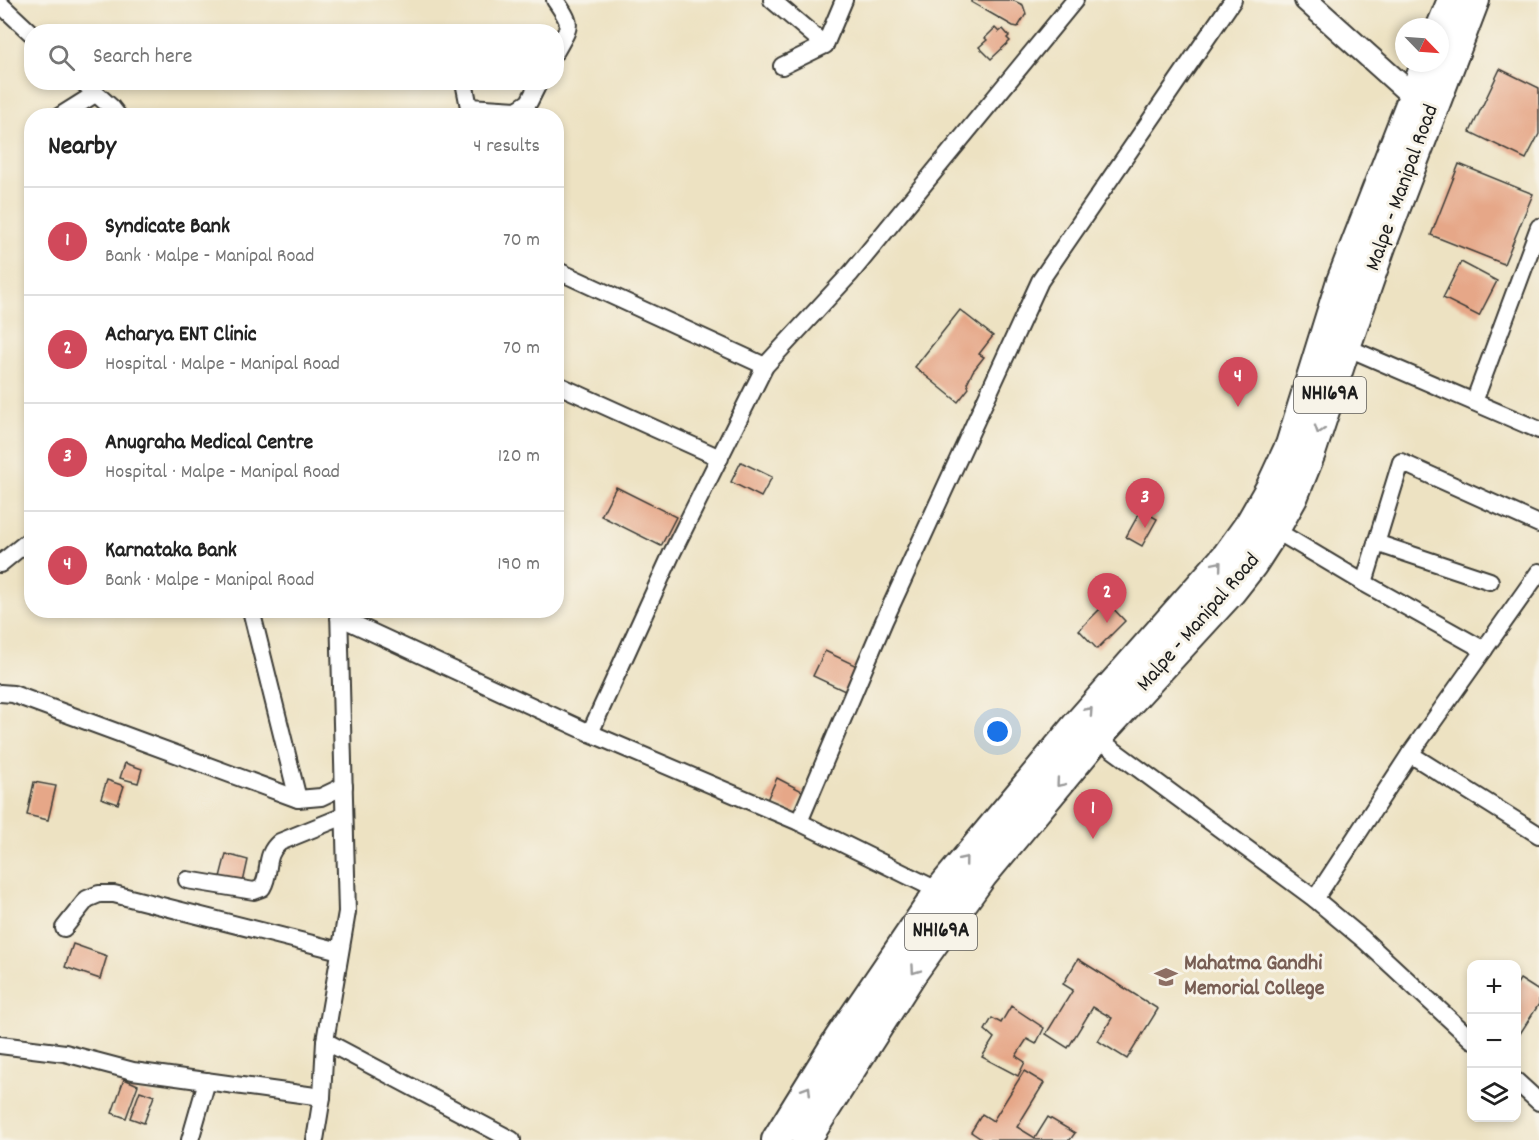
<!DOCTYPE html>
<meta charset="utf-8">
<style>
:root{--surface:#fff;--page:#f6f6f6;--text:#222;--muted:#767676;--line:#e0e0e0;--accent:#d1495b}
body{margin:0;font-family:Dekko,sans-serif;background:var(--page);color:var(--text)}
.controls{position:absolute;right:18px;bottom:18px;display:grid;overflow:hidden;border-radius:12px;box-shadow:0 3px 9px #0003}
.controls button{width:54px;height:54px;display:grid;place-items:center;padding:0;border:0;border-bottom:2px solid var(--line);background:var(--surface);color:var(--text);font:30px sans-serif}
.compass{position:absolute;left:1395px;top:18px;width:54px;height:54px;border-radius:50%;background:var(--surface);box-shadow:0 3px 9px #0003;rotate:115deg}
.you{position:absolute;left:998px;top:732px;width:21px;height:21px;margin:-15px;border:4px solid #fff;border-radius:50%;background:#1a73e8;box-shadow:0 0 0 9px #1a73e833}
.badge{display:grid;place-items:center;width:39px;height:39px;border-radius:50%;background:var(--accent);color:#fff;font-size:20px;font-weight:700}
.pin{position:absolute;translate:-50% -50px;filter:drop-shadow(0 2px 3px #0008)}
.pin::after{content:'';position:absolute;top:32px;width:21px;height:18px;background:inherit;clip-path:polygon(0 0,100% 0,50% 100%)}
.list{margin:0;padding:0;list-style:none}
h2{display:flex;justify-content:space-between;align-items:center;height:78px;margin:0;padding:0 24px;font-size:26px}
h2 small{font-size:20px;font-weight:400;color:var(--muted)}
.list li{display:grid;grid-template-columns:39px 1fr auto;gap:18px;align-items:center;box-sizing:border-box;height:108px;padding:0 24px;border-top:2px solid var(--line)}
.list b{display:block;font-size:22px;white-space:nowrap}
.list p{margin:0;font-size:20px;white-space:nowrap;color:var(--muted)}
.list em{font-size:20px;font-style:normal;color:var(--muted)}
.icon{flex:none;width:33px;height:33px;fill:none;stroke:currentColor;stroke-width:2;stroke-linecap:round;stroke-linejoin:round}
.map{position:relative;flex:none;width:1539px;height:1140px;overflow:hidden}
.search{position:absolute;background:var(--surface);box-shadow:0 3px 9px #0003;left:24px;top:24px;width:540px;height:66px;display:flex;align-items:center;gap:15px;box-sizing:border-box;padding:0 21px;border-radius:24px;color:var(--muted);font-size:22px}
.panel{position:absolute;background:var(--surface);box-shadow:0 3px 9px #0003;left:24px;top:108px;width:540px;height:510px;border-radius:24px}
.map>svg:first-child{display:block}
</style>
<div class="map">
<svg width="1539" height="1140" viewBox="0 0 1539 1140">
<rect width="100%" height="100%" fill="#f7f3e8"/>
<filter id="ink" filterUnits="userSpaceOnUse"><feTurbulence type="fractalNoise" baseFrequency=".0167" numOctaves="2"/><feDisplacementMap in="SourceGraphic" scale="12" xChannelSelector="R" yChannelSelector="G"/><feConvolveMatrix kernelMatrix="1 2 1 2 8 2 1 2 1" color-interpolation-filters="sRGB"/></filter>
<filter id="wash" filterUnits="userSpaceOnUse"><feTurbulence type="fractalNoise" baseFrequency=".008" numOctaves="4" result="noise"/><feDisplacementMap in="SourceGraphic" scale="24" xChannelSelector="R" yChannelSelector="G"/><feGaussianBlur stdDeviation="1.35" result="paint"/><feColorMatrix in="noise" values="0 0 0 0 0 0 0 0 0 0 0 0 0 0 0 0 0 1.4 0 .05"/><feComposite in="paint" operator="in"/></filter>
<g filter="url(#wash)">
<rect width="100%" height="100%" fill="#ede2c2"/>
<g id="blocks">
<g fill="#e6a788">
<path d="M971 0H1012L1023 5 1026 14 1018 27 1013 26 971 2Z"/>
<path d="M995 28 999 32 1003 29 1009 36 1007 38 1010 41 991 59 979 47 987 40 985 38Z"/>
<path d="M1500 69 1539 88V134L1526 159 1470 132Z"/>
<path d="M1459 164 1533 194 1504 264 1431 235Z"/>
<path d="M1461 262 1497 281 1479 316 1443 298Z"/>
<path d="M960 310 993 336 979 354 984 357 973 371 967 383 969 388 958 402 915 367Z"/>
<path d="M741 462 772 477 761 497 731 482Z"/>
<path d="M616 487 676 517 661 546 601 516Z"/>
<path d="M1141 510 1157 519 1142 546 1126 537Z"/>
<path d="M1107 602 1125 621 1097 649 1079 630Z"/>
<path d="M825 651 859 667 847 692 813 676Z"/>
<path d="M125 763 142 769 138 783 120 778Z"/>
<path d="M777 778 804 792 794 813 767 800Z"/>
<path d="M107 780 124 786 118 804 101 798Z"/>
<path d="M34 782 56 786 48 820 27 815Z"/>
<path d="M226 854 248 860 242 887 219 881Z"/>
<path d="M73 944 107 956 100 979 65 967Z"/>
<path d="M1078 959 1158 1009 1127 1059 1098 1041 1112 1018 1093 1007 1068 1048 1046 1034 1073 990 1063 984Z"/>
<path d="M1520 979 1539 991V1004L1516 1040V986Z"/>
<path d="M1011 1006 1044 1028 1036 1044 1027 1039 1016 1056 1025 1062 1018 1076 982 1057 994 1038 985 1030 992 1018 1001 1023Z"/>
<path d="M1024 1071 1044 1083 1017 1127 1035 1138 1048 1117 1075 1133 1070 1140H983L971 1132 982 1114 993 1121Z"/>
<path d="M124 1079 138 1085 126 1118 112 1113Z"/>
<path d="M140 1091 154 1096 144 1123 130 1118Z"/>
</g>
</g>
</g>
<g filter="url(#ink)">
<use href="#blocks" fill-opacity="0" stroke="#3b3a35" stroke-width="1.5"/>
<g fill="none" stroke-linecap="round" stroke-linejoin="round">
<g stroke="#3b3a35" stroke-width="20">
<g id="street">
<path d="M555 0C573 26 571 24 556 51"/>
<path d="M772 0 825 45"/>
<path d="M0 4 32 34"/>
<path d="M782 66 825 45 844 0"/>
<path d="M83 82 111 107 118 116"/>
<path d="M464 82 469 107 467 116"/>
<path d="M469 107 517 110 529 102 539 82"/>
<path d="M60 116 95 94"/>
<path d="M556 270 765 366"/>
<path d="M1346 347 1539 430"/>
<path d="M556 384 720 458"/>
<path d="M1474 402 1539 227"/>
<path d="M1275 530 1364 583 1484 650"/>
<path d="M1376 543 1490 581"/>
<path d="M0 564 32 538"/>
<path d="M1364 583 1401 462 1539 524"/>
<path d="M251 610 298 799"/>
<path d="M339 617 590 733 799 822 939 891"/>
<path d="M0 693 13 694 298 799 321 797 344 786"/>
<path d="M590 733 672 553 765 366 851 273 1075 0"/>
<path d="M1097 738 1315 899 1363 939 1472 1040"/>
<path d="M1410 754 1539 835"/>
<path d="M799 822 884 621 1040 281 1233 0"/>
<path d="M187 880 254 891 262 888C272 871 263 856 280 842L344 816"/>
<path d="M1315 899 1410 754 1539 572"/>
<path d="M64 928 87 899 99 894H114L340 951"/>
<path d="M325 1041 512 1140"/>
<path d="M0 1045 65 1053 133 1071 322 1097"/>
<path d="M1516 1081 1539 1102"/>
<path d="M190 1140 207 1081"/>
<path d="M315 1140 322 1097 325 1041 347 912 339 610"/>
</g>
</g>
<g stroke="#3b3a35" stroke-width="26">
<path id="secondary" d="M1306 0 1413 96"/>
</g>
<g stroke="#3b3a35" stroke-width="32">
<g id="highway">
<path d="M1440 29 1452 0"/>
<path d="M776 1140 839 1038 939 891 1079 722 1227 555 1250 523 1270 488 1290 445 1341 281 1426 63"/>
<path d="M806 1140 912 974 983 875 1097 738 1231 592 1253 564 1275 530 1293 498 1311 453 1346 347 1382 244 1475 0"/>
</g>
</g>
<use href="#street" stroke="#fff" stroke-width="16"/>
<use href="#secondary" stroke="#fff" stroke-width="22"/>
<use href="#highway" stroke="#fff" stroke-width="28"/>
</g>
<defs><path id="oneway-chevron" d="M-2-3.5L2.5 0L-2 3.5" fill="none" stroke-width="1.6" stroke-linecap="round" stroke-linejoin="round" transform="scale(1.5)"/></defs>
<g stroke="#999">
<use href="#oneway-chevron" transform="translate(1319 430) rotate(108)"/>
<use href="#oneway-chevron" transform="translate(1218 565) rotate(-50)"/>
<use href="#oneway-chevron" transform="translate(1089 711) rotate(-48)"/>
<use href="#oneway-chevron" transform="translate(1060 783) rotate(130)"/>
<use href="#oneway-chevron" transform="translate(964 860) rotate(-51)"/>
<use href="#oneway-chevron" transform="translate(915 970) rotate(125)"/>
<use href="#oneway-chevron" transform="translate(807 1090) rotate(-58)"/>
</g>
</g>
<defs>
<g id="university-bare" transform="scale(1.8)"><path d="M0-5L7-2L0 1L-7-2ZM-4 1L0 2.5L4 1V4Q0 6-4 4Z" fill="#8d6e63" stroke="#f7f3e8" stroke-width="2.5" paint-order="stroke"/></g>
</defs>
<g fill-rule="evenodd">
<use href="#university-bare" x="1166" y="977"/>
</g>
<g text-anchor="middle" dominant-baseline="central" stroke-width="6" stroke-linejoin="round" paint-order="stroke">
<g fill="#f7f3e8" stroke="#5e5c59" stroke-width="1.5">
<rect x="1294" y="377" width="72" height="36" rx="4.5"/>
<rect x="905" y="914" width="72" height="36" rx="4.5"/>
</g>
<g font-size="21" font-weight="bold" fill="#1c1c1c">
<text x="1330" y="395">NH169A</text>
<text x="941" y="932">NH169A</text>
</g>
<g font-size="22" fill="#1c1c1c" stroke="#f7f3e8">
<text transform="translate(1403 188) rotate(-70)">Malpe - Manipal Road</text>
<text transform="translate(1199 623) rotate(-49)">Malpe - Manipal Road</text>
</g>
<g font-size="22" font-weight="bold" fill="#785e54" stroke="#f7f3e8" text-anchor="start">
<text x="1184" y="964">Mahatma Gandhi<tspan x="1184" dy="25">Memorial College</tspan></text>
</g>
</g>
</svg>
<div class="controls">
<button>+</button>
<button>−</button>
<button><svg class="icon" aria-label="layers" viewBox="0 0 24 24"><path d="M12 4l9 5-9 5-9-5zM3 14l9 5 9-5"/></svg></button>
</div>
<svg class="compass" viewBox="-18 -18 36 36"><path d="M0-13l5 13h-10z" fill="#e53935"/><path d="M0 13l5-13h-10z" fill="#767676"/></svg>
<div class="you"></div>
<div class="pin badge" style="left:1093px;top:839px">1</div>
<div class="pin badge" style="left:1107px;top:623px">2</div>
<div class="pin badge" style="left:1145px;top:528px">3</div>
<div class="pin badge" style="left:1238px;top:407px">4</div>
<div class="search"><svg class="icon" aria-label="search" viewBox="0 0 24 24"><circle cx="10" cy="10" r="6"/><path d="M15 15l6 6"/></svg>Search here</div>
<section class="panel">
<h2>Nearby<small>4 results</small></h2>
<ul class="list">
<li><span class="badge">1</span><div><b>Syndicate Bank</b><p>Bank · Malpe - Manipal Road</p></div><em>70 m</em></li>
<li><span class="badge">2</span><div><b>Acharya ENT Clinic</b><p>Hospital · Malpe - Manipal Road</p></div><em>70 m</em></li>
<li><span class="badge">3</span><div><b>Anugraha Medical Centre</b><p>Hospital · Malpe - Manipal Road</p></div><em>120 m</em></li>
<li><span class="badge">4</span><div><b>Karnataka Bank</b><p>Bank · Malpe - Manipal Road</p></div><em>190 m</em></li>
</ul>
</section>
</div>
